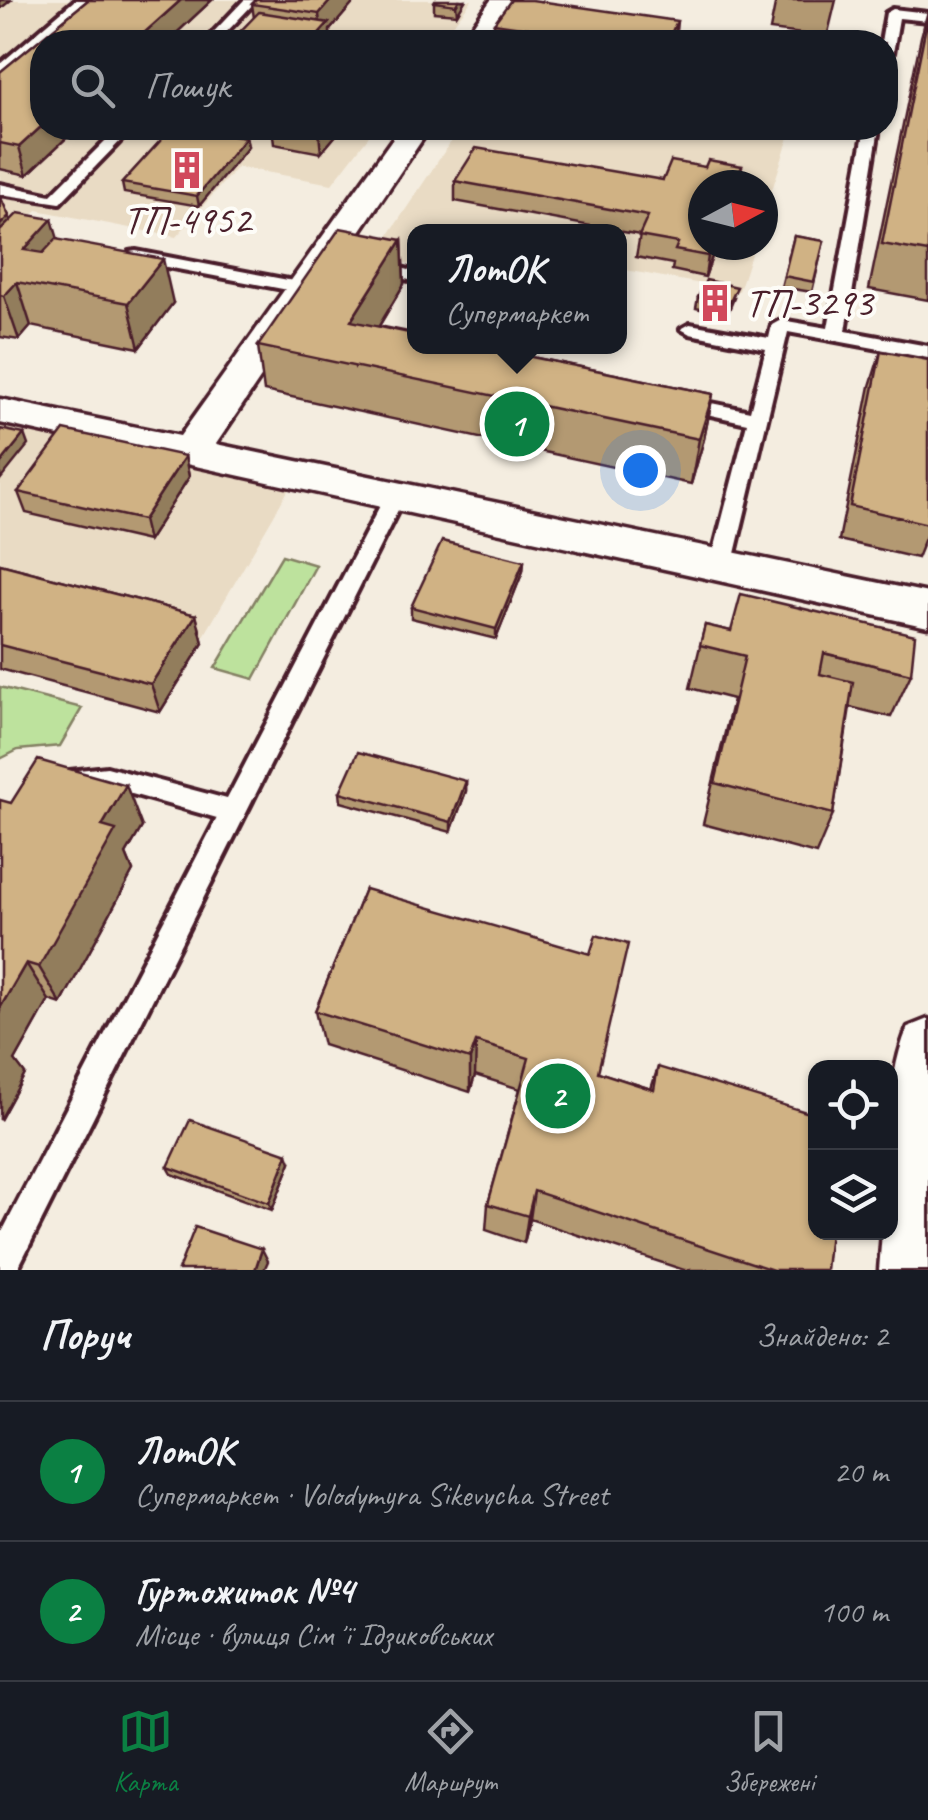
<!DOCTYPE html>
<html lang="uk">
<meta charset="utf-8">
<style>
:root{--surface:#171b24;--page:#20242c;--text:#f1f3f6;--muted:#9ea1a6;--line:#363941;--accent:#0b8043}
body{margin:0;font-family:Caveat,sans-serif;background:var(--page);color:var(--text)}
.controls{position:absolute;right:30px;bottom:30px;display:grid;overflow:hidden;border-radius:20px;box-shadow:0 2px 8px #0004}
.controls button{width:90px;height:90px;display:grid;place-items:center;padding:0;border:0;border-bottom:2px solid var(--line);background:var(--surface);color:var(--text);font:50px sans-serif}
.compass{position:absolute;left:688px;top:170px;width:90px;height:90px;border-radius:50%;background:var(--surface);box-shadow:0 2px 8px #0004;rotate:83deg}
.you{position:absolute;left:640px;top:470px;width:35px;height:35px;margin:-25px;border:8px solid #fff;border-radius:50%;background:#1a73e8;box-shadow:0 0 0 15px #1a73e833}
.badge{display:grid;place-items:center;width:65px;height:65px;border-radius:50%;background:var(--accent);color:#fff;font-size:32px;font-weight:700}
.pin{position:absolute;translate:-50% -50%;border:5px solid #fff;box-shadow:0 2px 10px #0006}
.popup{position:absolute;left:407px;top:224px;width:220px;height:130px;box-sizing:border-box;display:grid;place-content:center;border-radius:20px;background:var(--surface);filter:drop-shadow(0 2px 8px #0005);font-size:32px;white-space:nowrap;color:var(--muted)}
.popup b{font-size:38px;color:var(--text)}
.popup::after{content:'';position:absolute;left:50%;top:100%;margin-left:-20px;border:20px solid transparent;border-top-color:var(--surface)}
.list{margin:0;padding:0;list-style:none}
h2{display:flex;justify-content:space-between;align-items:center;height:130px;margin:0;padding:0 40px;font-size:42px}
h2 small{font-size:32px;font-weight:400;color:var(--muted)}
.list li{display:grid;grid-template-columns:65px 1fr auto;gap:30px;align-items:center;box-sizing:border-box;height:140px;padding:0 40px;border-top:2px solid var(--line)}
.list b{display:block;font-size:38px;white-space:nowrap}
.list p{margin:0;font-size:32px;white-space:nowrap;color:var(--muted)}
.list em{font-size:32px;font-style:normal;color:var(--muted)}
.icon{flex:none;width:55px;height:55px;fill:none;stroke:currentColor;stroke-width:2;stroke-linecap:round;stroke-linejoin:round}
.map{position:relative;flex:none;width:928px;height:1270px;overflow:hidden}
.search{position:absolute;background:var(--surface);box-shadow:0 2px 8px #0004;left:30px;right:30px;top:30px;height:110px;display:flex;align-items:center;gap:25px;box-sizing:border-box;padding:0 35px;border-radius:40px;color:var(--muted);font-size:38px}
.sheet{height:410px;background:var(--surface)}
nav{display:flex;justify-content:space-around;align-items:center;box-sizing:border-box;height:140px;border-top:2px solid var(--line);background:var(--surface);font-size:28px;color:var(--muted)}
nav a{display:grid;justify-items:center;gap:5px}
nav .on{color:var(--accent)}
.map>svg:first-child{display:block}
</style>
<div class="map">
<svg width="928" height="1270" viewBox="0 0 928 1270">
<rect width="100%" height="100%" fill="#f4ede0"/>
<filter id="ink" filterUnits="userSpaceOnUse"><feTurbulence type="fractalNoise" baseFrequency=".01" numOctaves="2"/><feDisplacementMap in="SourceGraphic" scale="20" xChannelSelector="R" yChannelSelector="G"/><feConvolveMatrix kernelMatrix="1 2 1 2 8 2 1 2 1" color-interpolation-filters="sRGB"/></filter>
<g filter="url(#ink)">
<g fill="#e9dbc4">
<path d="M0 0H472L440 42H42V128H375L332 184 237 167 176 237 37 210 0 246Z"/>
<path d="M460 128H731L789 137 763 218V185H703V245H754L739 291 620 269V232H414V265L374 257Z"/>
<path d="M0 411 297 475 160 712 0 669Z"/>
</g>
<g fill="#bde29d" stroke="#848064" stroke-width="2.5">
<path d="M282 555 316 565 254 679 215 668Z"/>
<path d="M0 687 82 708 60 746 18 750 0 759Z"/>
</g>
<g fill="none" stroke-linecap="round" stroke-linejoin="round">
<g stroke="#4a1f2b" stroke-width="8">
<g id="service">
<path d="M75 0H89L0 75V64Z"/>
<path d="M244 0H257L217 42H204Z"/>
<path d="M893 9 928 13V21L899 18 893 53 886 57V42H881L886 13Z"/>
<path d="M118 128H133L60 203 0 194V184L51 195Z"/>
<path d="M865 128H879L846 331 928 346V358L788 332 732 566 721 574 713 572 710 566 747 423 675 407 673 403 682 397 750 411 766 349 690 334 681 329 690 324 769 338 772 325 781 320 828 328Z"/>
<path d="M136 251 304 283 313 288 304 293 130 260V252Z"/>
<path d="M378 263 414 271V281L372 272V264Z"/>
<path d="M395 489 405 496 17 1270H0V1236L217 818 107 787 69 789 60 786 57 779 60 772 107 767 227 799 385 496Z"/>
</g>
</g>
<g stroke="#4a1f2b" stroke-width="7">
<g id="minor">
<path d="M491 0H517L487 42H461Z"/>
<path d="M400 128H430L216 444 928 593V627L0 423V399L180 436Z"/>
<path d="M928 1019V1270H879L882 1232H890C890 1168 882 1087 908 1027Z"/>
</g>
</g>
<use href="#service" fill="#fdfcf7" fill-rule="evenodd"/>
<use href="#minor" fill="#fdfcf7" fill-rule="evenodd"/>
</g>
<g fill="#b39972" stroke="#4a1f2b" stroke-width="2.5">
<path d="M88 0H212L167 42H42V128H77L27 175 0 169V72Z"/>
<path d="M256 0H356L330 30V42H230L254 18 252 4Z"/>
<path d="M465 0 457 14 434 12V2Z"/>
<path d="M776 0H836L827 37 770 30Z"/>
<path d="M928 11V300L869 289 921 37Z"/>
<path d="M494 23 675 42H494Z"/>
<path d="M172 128H218L215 132 246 137 248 147 199 206 124 193 122 183Z"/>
<path d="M272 128H342L321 153 274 144Z"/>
<path d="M742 166 738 185H703V245H716L705 277 672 270 673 264 636 257 640 235 455 201V181L663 180 705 167Z"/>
<path d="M0 196 10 220 58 240 173 303 139 348 31 326 19 340 0 337Z"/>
<path d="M794 236 824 241 812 292 781 287Z"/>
<path d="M402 240 404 284 379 326 713 394 704 439 691 484 264 391 258 346Z"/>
<path d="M698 297 734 298 727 315 696 308Z"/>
<path d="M881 351 928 360V531L917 558 839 540 870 386Z"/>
<path d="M185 456 189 477 148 541 26 513 18 492Z"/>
<path d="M524 561 523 571 496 639 411 618V607Z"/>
<path d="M0 564 196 615 203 643 160 712 0 669Z"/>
<path d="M705 625 911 674 891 717 850 707 833 814 816 854 703 824 733 699 690 688Z"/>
<path d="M466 781V791L451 832 341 802 340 792Z"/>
<path d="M11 803 142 827 126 854 133 871 61 1004 49 1000 15 1061 25 1074 0 1120Z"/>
<path d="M365 889 598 1072 651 1089 658 1067 826 1270H684L530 1219 524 1243 486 1230 488 1204 520 1089 475 1075 470 1092 323 1045 315 1011Z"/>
<path d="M291 1162 272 1210 172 1174 168 1167Z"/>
</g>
<g fill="#927d5c" stroke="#4a1f2b" stroke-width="2.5">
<path d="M0 0H11L0 9Z"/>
<path d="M181 0H212L167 42H134Z"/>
<path d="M331 0H356L330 30V42H312L321 33 319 14Z"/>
<path d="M459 0 465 1 457 14 456 5Z"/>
<path d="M677 21 675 42H667Z"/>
<path d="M42 126V128H77L27 175 19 147Z"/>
<path d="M324 128H342L321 153 319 133Z"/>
<path d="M246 137 248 147 199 206 197 196Z"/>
<path d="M9 216 12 227 0 239V225Z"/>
<path d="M52 219 65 263 24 250Z"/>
<path d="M402 240 404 284 355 366 351 321Z"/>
<path d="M712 245H716L705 277 708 256Z"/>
<path d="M163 259 173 303 139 348 128 303Z"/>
<path d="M17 282 31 326 19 340 4 296Z"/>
<path d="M713 394 704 439 691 484 699 439Z"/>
<path d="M24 434 28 445 0 480V464Z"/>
<path d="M185 456 189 477 148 541 143 520Z"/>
<path d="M524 561 523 571 496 639V629Z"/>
<path d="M196 615 203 643 160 712 151 684Z"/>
<path d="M466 781V791L451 832V822Z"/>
<path d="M126 785 142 827 126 854 133 871 61 1004 39 967 102 826Z"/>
<path d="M26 963 49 1000 15 1061 25 1074 0 1120V1008Z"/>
<path d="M476 1042 475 1075 470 1092V1059Z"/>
<path d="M288 1154 291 1162 272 1210 269 1203Z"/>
<path d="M534 1191 530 1219 524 1243 528 1216Z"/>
<path d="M262 1249 268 1261 264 1270H255Z"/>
</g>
<g fill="#d0b284" stroke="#4a1f2b" stroke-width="2.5">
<path d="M88 0H181L134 42H42V126L19 147 0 143V72Z"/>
<path d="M256 0H331L319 14 252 4Z"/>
<path d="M435 0H459L456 5 434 2Z"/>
<path d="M511 0H532L677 21 667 42H625L494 23Z"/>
<path d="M259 12 329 23 312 42H230Z"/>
<path d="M928 16V252L882 244Z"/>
<path d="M172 128H189L246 137 197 196 122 183Z"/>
<path d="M288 128H324L319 133Z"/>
<path d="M476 148 663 180 671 161 705 167 708 160 742 166 735 185H703V245H712L708 256 675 250 678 243 639 236 648 216 455 181Z"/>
<path d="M0 196 9 216 0 225Z"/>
<path d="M18 213 52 219 24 250 43 253 56 239 163 259 128 303 17 282 4 296 0 295V231Z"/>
<path d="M340 228 402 240 351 321 414 334V346H478L713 394 699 439 258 346Z"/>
<path d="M794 236 824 241 814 282 784 276Z"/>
<path d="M706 280 737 287 729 304 698 297Z"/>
<path d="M881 351 928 360V524L850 506Z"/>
<path d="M0 429 24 434 0 464Z"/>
<path d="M64 430 185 456 143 520 18 492Z"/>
<path d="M442 541 524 561 496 629 411 607Z"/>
<path d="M0 564 196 615 151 684 0 645Z"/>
<path d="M741 594 915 635 911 674 824 653 820 674 853 682 833 814 715 783 745 656 700 645 705 625 731 631Z"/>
<path d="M358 752 466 781 451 822 340 792Z"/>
<path d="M38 760 126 785 102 826 116 830 39 967 26 963 0 1008V800L11 803Z"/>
<path d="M365 889 590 954 596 935 628 944 598 1072 654 1090 658 1067 816 1115V1232H830L826 1270H773L534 1191 528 1216 488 1204 529 1058 476 1042 470 1059 315 1011Z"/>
<path d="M190 1120 288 1154 269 1203 168 1167Z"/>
<path d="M195 1227 262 1249 255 1270H178Z"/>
</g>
</g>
<defs>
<g id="building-bare" transform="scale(3)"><path d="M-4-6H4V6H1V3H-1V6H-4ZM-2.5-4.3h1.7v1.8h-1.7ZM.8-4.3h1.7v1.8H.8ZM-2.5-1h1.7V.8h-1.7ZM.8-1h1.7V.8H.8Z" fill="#d1495b" stroke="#fdfcf7" stroke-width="2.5" paint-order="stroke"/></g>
</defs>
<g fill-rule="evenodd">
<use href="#building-bare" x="187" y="170"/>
<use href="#building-bare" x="715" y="303"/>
</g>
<g text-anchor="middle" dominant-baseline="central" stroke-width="8" stroke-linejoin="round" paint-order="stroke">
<g font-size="40" fill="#4a1f2b" stroke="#fdfcf7">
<text x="187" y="220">ТП-4952</text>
<text x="745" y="303" text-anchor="start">ТП-3293</text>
</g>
</g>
</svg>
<div class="controls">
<button><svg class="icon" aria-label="locate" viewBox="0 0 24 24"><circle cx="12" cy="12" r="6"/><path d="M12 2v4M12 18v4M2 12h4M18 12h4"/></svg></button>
<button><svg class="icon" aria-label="layers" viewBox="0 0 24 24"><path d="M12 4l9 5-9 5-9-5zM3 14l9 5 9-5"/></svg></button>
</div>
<svg class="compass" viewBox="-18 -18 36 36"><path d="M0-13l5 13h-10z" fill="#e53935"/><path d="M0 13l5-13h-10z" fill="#9ea1a6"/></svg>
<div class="you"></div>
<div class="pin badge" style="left:517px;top:424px">1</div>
<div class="popup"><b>ЛотОК</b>Супермаркет</div>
<div class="pin badge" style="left:558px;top:1096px">2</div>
<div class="search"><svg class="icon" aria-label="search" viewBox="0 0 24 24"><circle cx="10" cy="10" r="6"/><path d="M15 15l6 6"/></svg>Пошук</div>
</div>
<section class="sheet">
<h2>Поруч<small>Знайдено: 2</small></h2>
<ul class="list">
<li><span class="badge">1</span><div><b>ЛотОК</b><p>Супермаркет · Volodymyra Sikevycha Street</p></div><em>20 m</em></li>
<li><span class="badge">2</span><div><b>Гуртожиток №4</b><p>Місце · вулиця Сімʼї Ідзиковських</p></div><em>100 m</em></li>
</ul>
</section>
<nav>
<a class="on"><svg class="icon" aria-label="map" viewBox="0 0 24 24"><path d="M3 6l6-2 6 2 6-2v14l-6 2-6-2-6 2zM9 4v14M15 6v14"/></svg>Карта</a>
<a><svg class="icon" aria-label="directions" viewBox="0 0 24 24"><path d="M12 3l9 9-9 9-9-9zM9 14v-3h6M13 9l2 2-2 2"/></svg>Маршрут</a>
<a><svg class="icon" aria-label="saved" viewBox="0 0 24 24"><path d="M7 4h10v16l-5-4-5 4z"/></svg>Збережені</a>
</nav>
